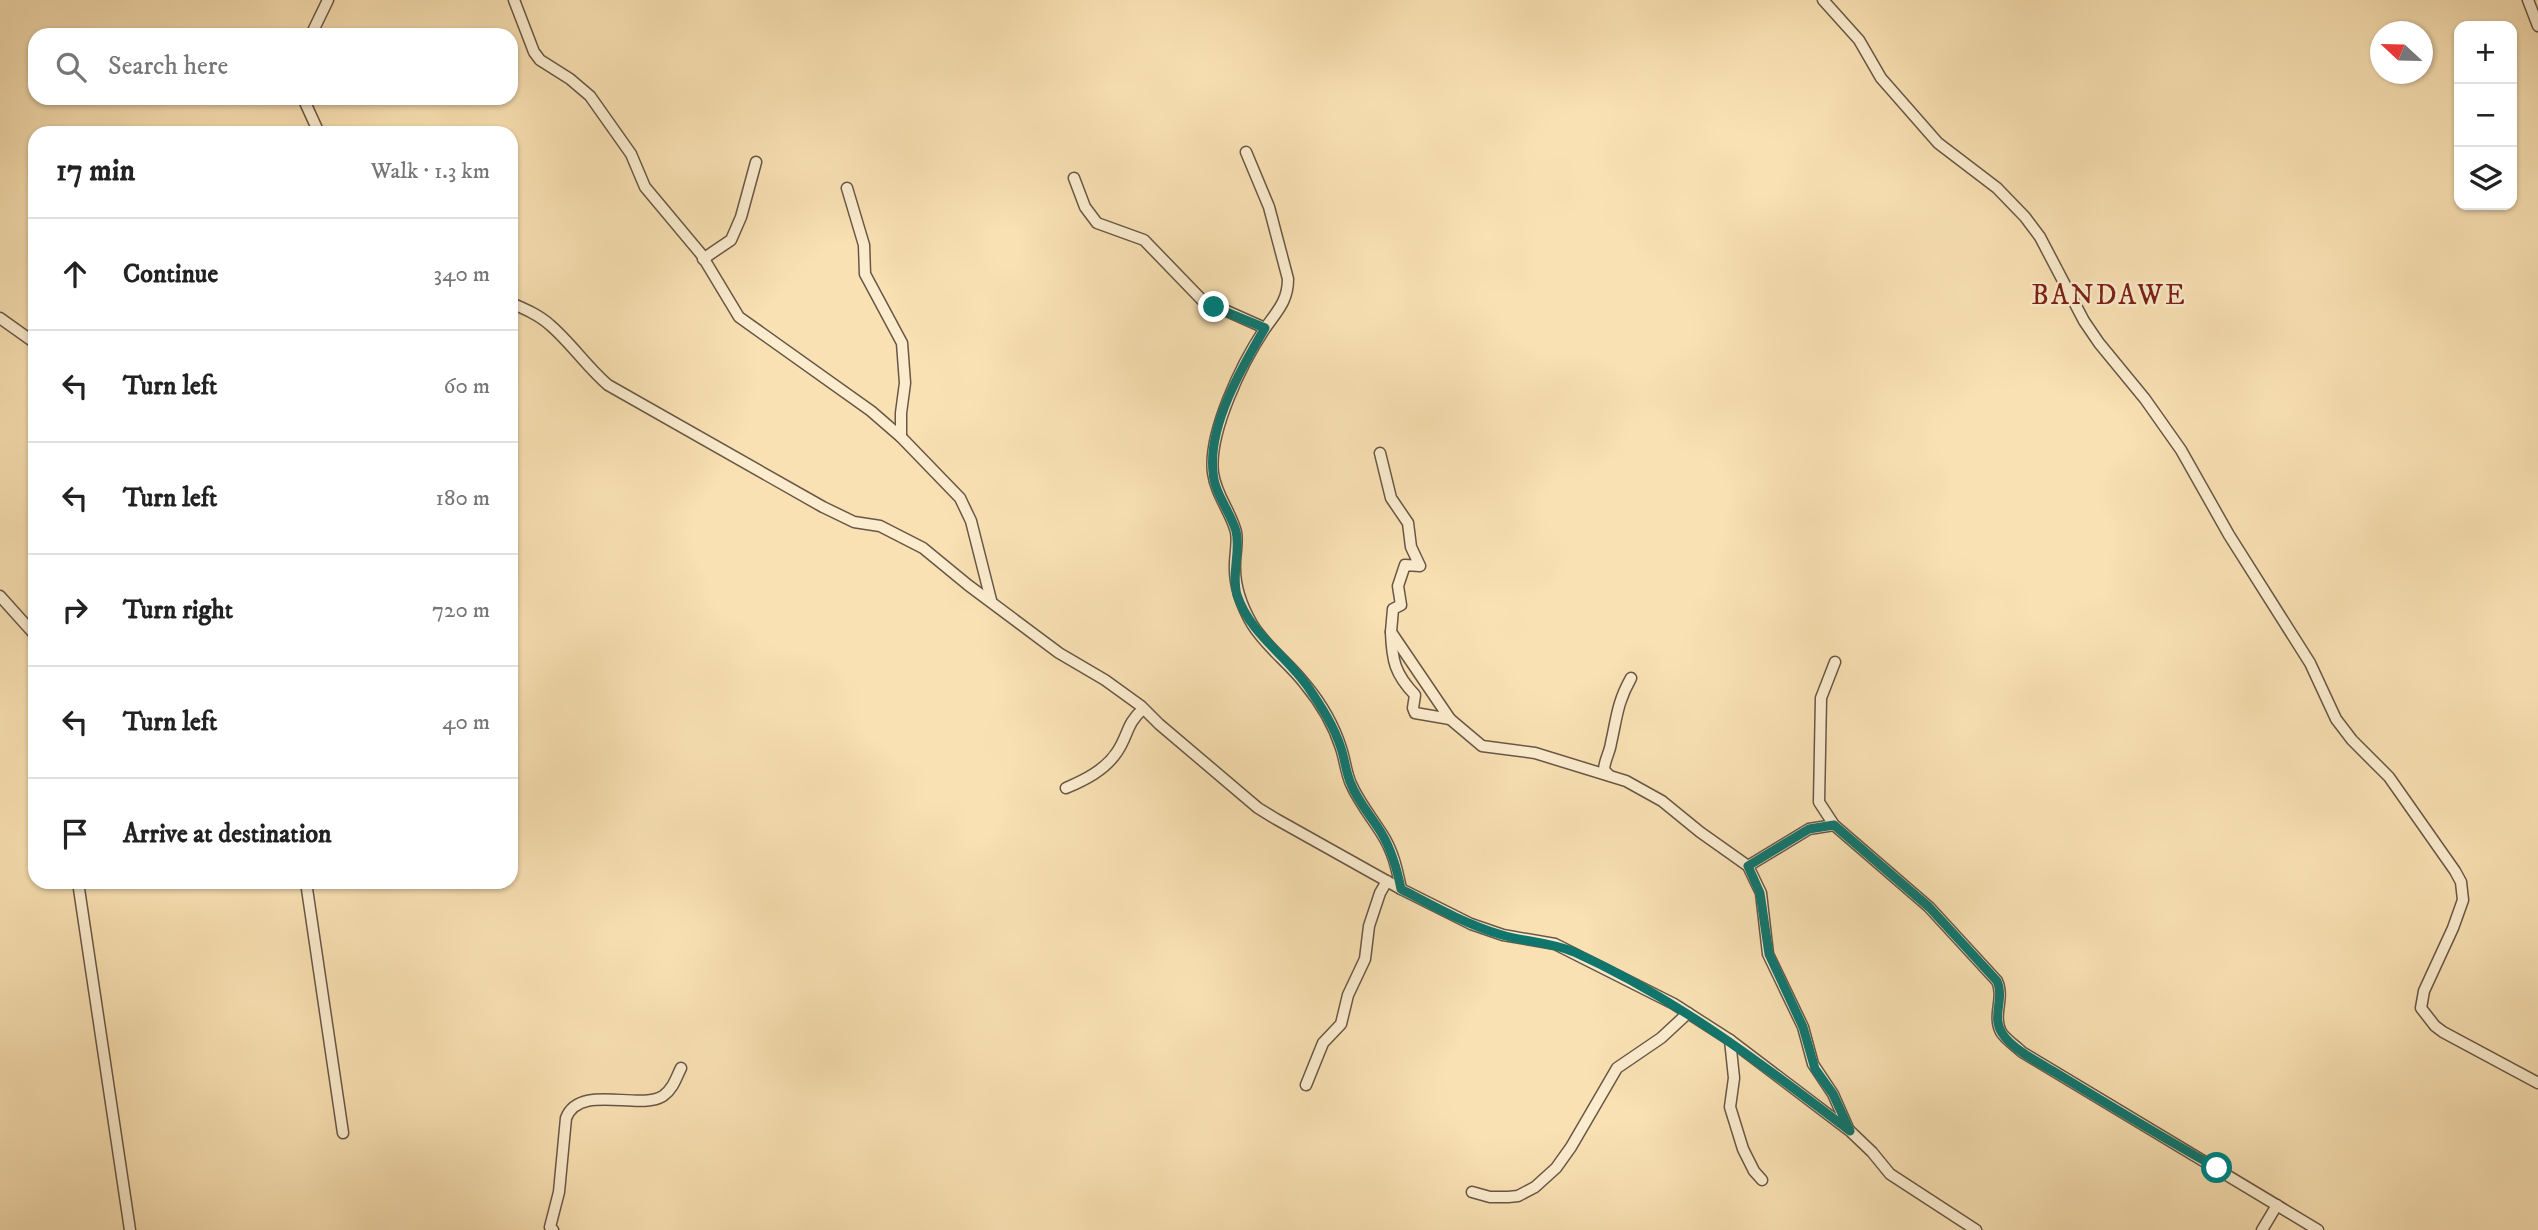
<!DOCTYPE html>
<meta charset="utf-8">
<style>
:root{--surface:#fff;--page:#f2f2f2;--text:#222;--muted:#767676;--line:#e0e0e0}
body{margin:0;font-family:"IM FELL DW Pica",serif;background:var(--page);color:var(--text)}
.controls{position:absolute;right:21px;top:21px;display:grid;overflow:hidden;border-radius:14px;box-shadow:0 2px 5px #0004}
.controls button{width:63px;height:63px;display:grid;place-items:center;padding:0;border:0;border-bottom:2px solid var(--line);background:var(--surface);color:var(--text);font:35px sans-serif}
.compass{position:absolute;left:2370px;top:21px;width:63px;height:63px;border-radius:50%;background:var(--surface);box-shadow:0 2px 5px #0004;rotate:292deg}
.stop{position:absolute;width:21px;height:21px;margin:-16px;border:5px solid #0f766e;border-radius:50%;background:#fff}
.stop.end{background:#0f766e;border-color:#fff;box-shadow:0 2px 7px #0008}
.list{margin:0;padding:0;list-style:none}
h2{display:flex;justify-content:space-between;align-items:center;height:91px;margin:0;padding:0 28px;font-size:30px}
h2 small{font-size:23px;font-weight:400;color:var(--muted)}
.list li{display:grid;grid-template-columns:46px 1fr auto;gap:21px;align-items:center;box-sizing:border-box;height:112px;padding:0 28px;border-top:2px solid var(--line)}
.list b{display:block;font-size:26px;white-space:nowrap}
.list em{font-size:23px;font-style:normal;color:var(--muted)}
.icon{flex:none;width:38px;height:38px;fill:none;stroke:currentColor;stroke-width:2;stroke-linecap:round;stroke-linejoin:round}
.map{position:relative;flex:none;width:2538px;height:1230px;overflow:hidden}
.search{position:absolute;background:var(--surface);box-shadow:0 2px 5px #0004;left:28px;top:28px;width:490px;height:77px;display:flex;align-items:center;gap:18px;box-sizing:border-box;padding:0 24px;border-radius:21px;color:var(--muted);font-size:26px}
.panel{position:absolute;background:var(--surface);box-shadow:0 2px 5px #0004;left:28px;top:126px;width:490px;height:763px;border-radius:21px}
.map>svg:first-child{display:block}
</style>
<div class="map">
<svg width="2538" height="1230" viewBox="0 0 2538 1230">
<rect width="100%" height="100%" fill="#f9e1b3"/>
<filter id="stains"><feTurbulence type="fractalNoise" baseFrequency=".00286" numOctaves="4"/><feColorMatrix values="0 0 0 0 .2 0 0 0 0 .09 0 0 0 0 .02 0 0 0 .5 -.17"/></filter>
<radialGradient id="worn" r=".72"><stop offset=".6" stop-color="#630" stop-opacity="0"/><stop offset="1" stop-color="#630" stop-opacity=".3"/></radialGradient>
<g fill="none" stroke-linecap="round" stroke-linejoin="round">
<g stroke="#685746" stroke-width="13">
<g id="minor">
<path d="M514 0 534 52 540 60 570 79 590 96 631 154 645 187 701 254 739 317 871 411 901 437 960 498 971 521 991 600"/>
<path d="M1823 0 1859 40 1881 78 1938 143 1997 188 2025 217 2040 237 2084 321 2099 343 2145 399 2181 450 2229 535 2310 663 2336 719 2352 740 2389 777 2455 871 2461 882 2463 900 2453 928 2424 991 2421 1008 2435 1026 2443 1032 2538 1083"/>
<path d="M2528 0 2538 26"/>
<path d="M311 35 328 0"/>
<path d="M303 98 319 133"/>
<path d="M1246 152 1269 207 1288 279C1288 302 1276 312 1264 330 1242 363 1208 433 1213 473 1216 495 1231 512 1236 532 1238 542 1235 554 1235 564 1234 586 1241 605 1252 624 1266 647 1289 663 1305 684 1320 702 1334 726 1341 748 1345 760 1346 773 1351 784 1359 802 1372 818 1382 834 1393 851 1397 869 1401 889"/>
<path d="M1074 178 1085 207 1097 223 1144 240 1202 300 1265 328"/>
<path d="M847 188 864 245 865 274 902 343 905 383 901 413V437"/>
<path d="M703 259 731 240 741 217 756 162"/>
<path d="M511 303C525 309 539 315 550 325 571 343 587 367 608 385L823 507 854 522 880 526 923 548 968 585 1059 653 1105 680 1141 706 1159 724 1258 808 1276 819 1401 889 1471 924 1503 935 1555 944 1674 1004 1730 1040 1850 1131 1872 1152 1890 1174 1976 1230"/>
<path d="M0 318 35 343"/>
<path d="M1380 453 1391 498 1408 523 1411 547 1420 566 1405 565 1398 586 1401 605 1393 609 1391 632 1450 719 1482 746 1535 753 1626 781 1662 801 1700 832 1748 866 1761 893 1768 954 1803 1027 1813 1064 1833 1094 1848 1128"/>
<path d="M0 596 35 635"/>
<path d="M1391 632C1392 661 1395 674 1415 695L1413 708 1415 713 1450 719"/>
<path d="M1835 662 1821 698 1819 802 1834 825 1929 907 1997 981C2005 998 1992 1015 2001 1032 2005 1039 2016 1046 2022 1052L2318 1230"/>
<path d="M1608 774 1604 770C1604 761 1610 752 1611 743 1617 717 1617 703 1631 678"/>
<path d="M1066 788C1085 780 1105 770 1117 752 1129 734 1126 724 1143 709"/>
<path d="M1748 866 1809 829 1834 825"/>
<path d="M78 882 130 1230"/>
<path d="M306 882 343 1133"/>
<path d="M1730 1040 1734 1078 1730 1107 1743 1149 1754 1171 1762 1180"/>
<path d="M1306 1085 1323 1043 1341 1024 1348 995 1365 959 1369 926 1380 893 1387 881"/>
<path d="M1472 1192 1490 1197H1508L1518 1196 1535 1187 1556 1168 1571 1147 1617 1068 1661 1038 1688 1013"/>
<path d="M553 1230 550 1227 559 1192 566 1118C580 1083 639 1111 663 1096 673 1089 676 1078 681 1068"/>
<path d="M2262 1230 2277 1205"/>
</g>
</g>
<use href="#minor" stroke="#fbecce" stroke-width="10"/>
</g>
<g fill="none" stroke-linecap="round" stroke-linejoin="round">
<path stroke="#0f766e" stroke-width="9" d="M1214 307 1265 328C1242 367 1208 425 1213 472 1214 493 1230 511 1236 531 1241 551 1231 574 1237 595 1250 634 1286 655 1308 687 1321 706 1334 726 1341 748 1345 760 1346 773 1351 784 1358 802 1372 817 1382 834 1392 851 1397 869 1401 889 1433 906 1467 925 1502 935 1527 942 1550 942 1574 952 1676 998 1762 1064 1850 1131L1833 1094 1815 1069 1803 1027 1769 954 1760 893 1748 866 1809 829 1834 825 1929 907 1997 981C2005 998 1991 1017 2002 1033 2013 1051 2046 1066 2063 1077 2114 1108 2165 1139 2217 1168"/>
</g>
<g text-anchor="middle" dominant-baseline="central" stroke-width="5" stroke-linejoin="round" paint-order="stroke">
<g font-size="28" letter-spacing="2" fill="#7a1f14" stroke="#fbecce">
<text x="2109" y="295">BANDAWE</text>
</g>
</g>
<rect width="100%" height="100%" filter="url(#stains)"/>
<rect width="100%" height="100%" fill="url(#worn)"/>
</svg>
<div class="controls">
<button>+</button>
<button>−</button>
<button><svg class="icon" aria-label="layers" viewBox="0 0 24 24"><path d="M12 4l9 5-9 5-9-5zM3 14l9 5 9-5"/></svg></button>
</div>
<svg class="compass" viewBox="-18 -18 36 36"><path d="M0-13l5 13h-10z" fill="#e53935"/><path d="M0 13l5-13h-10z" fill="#767676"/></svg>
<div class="stop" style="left:2217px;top:1168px"></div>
<div class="stop end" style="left:1214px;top:307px"></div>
<div class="search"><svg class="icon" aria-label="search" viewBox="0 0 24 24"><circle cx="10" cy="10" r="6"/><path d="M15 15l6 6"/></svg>Search here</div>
<section class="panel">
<h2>17 min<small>Walk · 1.3 km</small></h2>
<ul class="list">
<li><svg class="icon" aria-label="ahead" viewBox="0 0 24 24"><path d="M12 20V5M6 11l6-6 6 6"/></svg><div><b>Continue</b></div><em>340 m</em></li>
<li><svg class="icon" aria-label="left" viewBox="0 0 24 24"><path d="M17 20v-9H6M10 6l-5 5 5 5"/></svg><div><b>Turn left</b></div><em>60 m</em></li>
<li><svg class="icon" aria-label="left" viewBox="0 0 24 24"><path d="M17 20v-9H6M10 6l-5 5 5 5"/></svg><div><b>Turn left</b></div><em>180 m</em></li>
<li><svg class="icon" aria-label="right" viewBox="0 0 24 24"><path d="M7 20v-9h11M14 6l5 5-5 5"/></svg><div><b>Turn right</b></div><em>720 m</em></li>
<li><svg class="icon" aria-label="left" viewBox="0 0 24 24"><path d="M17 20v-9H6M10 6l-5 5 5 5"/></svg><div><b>Turn left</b></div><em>40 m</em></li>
<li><svg class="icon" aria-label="arrive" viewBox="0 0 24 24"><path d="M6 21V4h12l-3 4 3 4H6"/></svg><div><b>Arrive at destination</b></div></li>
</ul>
</section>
</div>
